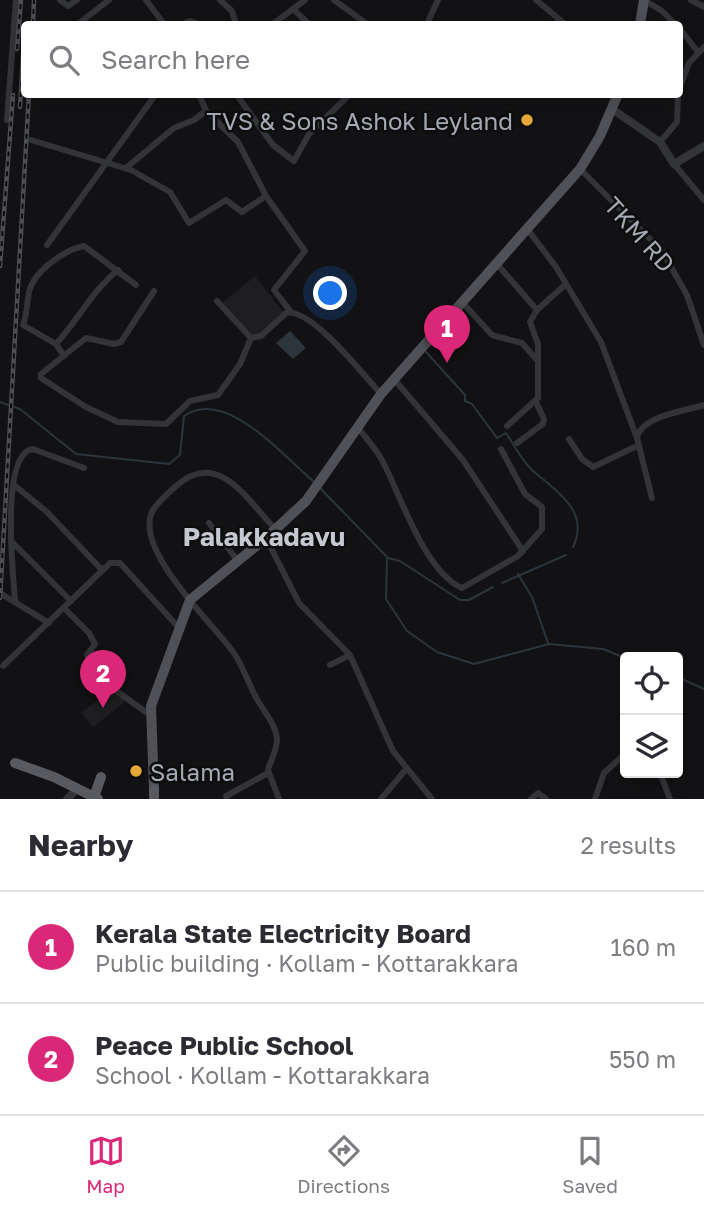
<!DOCTYPE html>
<meta charset="utf-8">
<style>
:root{--surface:#fff;--page:#f7f7f7;--text:#2b2b33;--muted:#7c7c81;--line:#e1e1e2;--accent:#db2777}
body{margin:0;font-family:"Golos Text",sans-serif;background:var(--page);color:var(--text)}
.controls{position:absolute;right:21px;bottom:21px;display:grid;overflow:hidden;border-radius:7px;box-shadow:0 4px 18px #0003}
.controls button{width:63px;height:63px;display:grid;place-items:center;padding:0;border:0;border-bottom:2px solid var(--line);background:var(--surface);color:var(--text);font:35px sans-serif}
.you{position:absolute;left:331px;top:294px;width:24px;height:24px;margin:-18px;border:5px solid #fff;border-radius:50%;background:#1a73e8;box-shadow:0 0 0 10px #1a73e833}
.badge{display:grid;place-items:center;width:46px;height:46px;border-radius:50%;background:var(--accent);color:#fff;font-size:23px;font-weight:700}
.pin{position:absolute;translate:-50% -58px;filter:drop-shadow(0 2px 4px #0008)}
.pin::after{content:'';position:absolute;top:37px;width:24px;height:21px;background:inherit;clip-path:polygon(0 0,100% 0,50% 100%)}
.list{margin:0;padding:0;list-style:none}
h2{display:flex;justify-content:space-between;align-items:center;height:91px;margin:0;padding:0 28px;font-size:30px}
h2 small{font-size:23px;font-weight:400;color:var(--muted)}
.list li{display:grid;grid-template-columns:46px 1fr auto;gap:21px;align-items:center;box-sizing:border-box;height:112px;padding:0 28px;border-top:2px solid var(--line)}
.list b{display:block;font-size:26px;white-space:nowrap}
.list p{margin:0;font-size:23px;white-space:nowrap;color:var(--muted)}
.list em{font-size:23px;font-style:normal;color:var(--muted)}
.icon{flex:none;width:38px;height:38px;fill:none;stroke:currentColor;stroke-width:2;stroke-linecap:round;stroke-linejoin:round}
.map{position:relative;flex:none;width:704px;height:799px;overflow:hidden}
.search{position:absolute;background:var(--surface);box-shadow:0 4px 18px #0003;left:21px;right:21px;top:21px;height:77px;display:flex;align-items:center;gap:18px;box-sizing:border-box;padding:0 24px;border-radius:7px;color:var(--muted);font-size:26px}
.sheet{height:315px;background:var(--surface)}
nav{display:flex;justify-content:space-around;align-items:center;box-sizing:border-box;height:98px;border-top:2px solid var(--line);background:var(--surface);font-size:19px;color:var(--muted)}
nav a{display:grid;justify-items:center;gap:4px}
nav .on{color:var(--accent)}
.map>svg:first-child{display:block}
</style>
<div class="map">
<svg width="704" height="799" viewBox="0 0 704 799">
<rect width="100%" height="100%" fill="#121214"/>
<g fill="#1e1e20">
<path d="M255 276 283 312 258 336 252 337 222 303Z"/>
<path d="M114 688 125 702 93 727 81 713Z"/>
</g>
<path fill="#2c353b" d="M290 331 306 348 293 359 276 343Z"/>
<g fill="none" stroke-linecap="round" stroke-linejoin="round">
<g stroke="#2c353b" stroke-width="2">
<path d="M426 352 465 395V401L472 404 497 438 506 433C514 445 521 459 531 469 554 490 591 510 573 547"/>
<path d="M0 402 20 409 76 454 169 464 180 455 184 416C226 387 283 456 314 482"/>
<path d="M320 488 387 557 386 599 407 631 437 652 474 664 549 644 603 649 625 658"/>
<path d="M388 558 400 561 460 600H469L493 587"/>
<path d="M518 574 532 597 548 643"/>
<path d="M502 583 566 555"/>
<path d="M678 677 704 689"/>
</g>
<g stroke="#333438" stroke-width="6">
<path d="M60 0 68 6 77 0"/>
<path d="M146 0 164 24"/>
<path d="M220 0 232 11 236 24"/>
<path d="M334 0 367 24"/>
<path d="M536 0 565 24"/>
<path d="M644 0 662 11 675 24"/>
<path d="M691 0 704 7"/>
<path d="M293 9 309 24"/>
<path d="M78 24 109 0"/>
<path d="M183 24 190 21 199 24"/>
<path d="M273 24 305 0"/>
<path d="M427 24 438 0"/>
<path d="M680 29 698 52"/>
<path d="M680 87 689 63 704 47"/>
<path d="M199 94 206 111 238 142 266 196 305 251 274 290 291 312"/>
<path d="M236 94 273 145 294 161 309 134 350 94"/>
<path d="M7 120 16 0"/>
<path d="M31 140 131 170 170 192 189 223 226 200 242 212 266 196"/>
<path d="M660 142 677 122 678 94"/>
<path d="M674 164 704 200"/>
<path d="M126 168 174 128 194 120 206 111"/>
<path d="M580 169 662 251 687 295 704 345"/>
<path d="M528 230 556 267 601 342 637 438"/>
<path d="M47 245 156 94"/>
<path d="M497 264 537 310"/>
<path d="M154 291 121 342 114 344 86 338 41 374V378L86 407 118 422 166 424 190 401 218 395 240 364 251 338"/>
<path d="M217 301 251 338 261 336 286 313C311 307 364 376 381 394"/>
<path d="M462 302 492 335 522 343 537 360"/>
<path d="M56 344C78 320 92 291 118 270"/>
<path d="M64 356 56 344 23 325C27 314 27 303 29 292 34 271 64 250 84 246L136 285"/>
<path d="M394 379 463 460 523 551"/>
<path d="M507 426 538 398V344L530 322 537 310 566 284"/>
<path d="M358 428C367 439 378 451 384 464 401 497 425 572 462 588L518 556 542 529V507L525 494 501 449"/>
<path d="M569 439 582 459 593 467 639 445"/>
<path d="M517 443 543 424 544 419 536 402"/>
<path d="M14 485 47 512 102 570"/>
<path d="M652 498 637 438C641 416 685 411 704 405"/>
<path d="M209 523 237 560"/>
<path d="M276 530C247 500 218 447 175 487 167 494 159 501 153 510 132 547 209 620 231 649 243 664 248 684 258 701 265 712 276 726 277 739 277 751 271 759 268 770L279 799"/>
<path d="M266 538 299 603 350 655 393 751 432 799"/>
<path d="M11 541 71 601"/>
<path d="M0 593 49 623"/>
<path d="M15 600C13 575 0 453 33 449L84 468"/>
<path d="M64 608 89 633 95 644 87 655 101 680 150 715"/>
<path d="M330 665 350 655"/>
<path d="M3 666 110 563H120L180 629"/>
<path d="M678 730 680 727"/>
<path d="M660 773 670 799"/>
<path d="M227 799 226 796 268 773"/>
<path d="M381 799 407 768"/>
<path d="M531 799 538 793 546 799"/>
<path d="M595 799 604 773 625 754"/>
</g>
<g stroke="#333438" stroke-width="8">
<path d="M612 109 660 142 674 164 704 146"/>
<path d="M67 799 77 789"/>
</g>
<g stroke="#505157" stroke-width="10">
<path d="M640 24 644 0"/>
<path d="M154 790 151 706 190 600 266 538 306 501 381 394 580 169 600 136 618 94"/>
</g>
<g stroke="#585a60" stroke-width="10">
<path d="M15 763 54 777 98 799"/>
<path d="M154 790V799"/>
<path d="M94 797 101 777"/>
</g>
<g stroke="#4c4e53" stroke-width="4.5">
<g id="rail">
<path d="M33 24 34 0"/>
<path d="M17 49 21 0"/>
<path d="M20 107 24 38"/>
<path d="M0 266 13 95"/>
<path d="M0 598 29 94"/>
</g>
</g>
<use href="#rail" stroke="#0d0d0e" stroke-width="2" stroke-dasharray="5" stroke-linecap="butt"/>
</g>
<g fill="#e6a838" stroke="#0d0d0e" stroke-width="2.5">
<circle cx="527" cy="120" r="7"/>
<circle cx="136" cy="771" r="7"/>
</g>
<g text-anchor="middle" dominant-baseline="central" stroke-width="5" stroke-linejoin="round" paint-order="stroke">
<g font-size="24" fill="#a4a9b3" stroke="#0d0d0e" text-anchor="end">
<text x="513" y="120">TVS &amp; Sons Ashok Leyland</text>
<text x="150" y="771" text-anchor="start">Salama</text>
</g>
<g font-size="24" fill="#a4a9b3" stroke="#0d0d0e">
<text transform="translate(640 234) rotate(48)">TKM RD</text>
</g>
<g font-size="26" font-weight="bold" fill="#c5c8d0" stroke="#0d0d0e">
<text x="264" y="536">Palakkadavu</text>
</g>
</g>
</svg>
<div class="controls">
<button><svg class="icon" aria-label="locate" viewBox="0 0 24 24"><circle cx="12" cy="12" r="6"/><path d="M12 2v4M12 18v4M2 12h4M18 12h4"/></svg></button>
<button><svg class="icon" aria-label="layers" viewBox="0 0 24 24"><path d="M12 4l9 5-9 5-9-5zM3 14l9 5 9-5"/></svg></button>
</div>
<div class="you"></div>
<div class="pin badge" style="left:447px;top:363px">1</div>
<div class="pin badge" style="left:103px;top:708px">2</div>
<div class="search"><svg class="icon" aria-label="search" viewBox="0 0 24 24"><circle cx="10" cy="10" r="6"/><path d="M15 15l6 6"/></svg>Search here</div>
</div>
<section class="sheet">
<h2>Nearby<small>2 results</small></h2>
<ul class="list">
<li><span class="badge">1</span><div><b>Kerala State Electricity Board</b><p>Public building · Kollam - Kottarakkara</p></div><em>160 m</em></li>
<li><span class="badge">2</span><div><b>Peace Public School</b><p>School · Kollam - Kottarakkara</p></div><em>550 m</em></li>
</ul>
</section>
<nav>
<a class="on"><svg class="icon" aria-label="map" viewBox="0 0 24 24"><path d="M3 6l6-2 6 2 6-2v14l-6 2-6-2-6 2zM9 4v14M15 6v14"/></svg>Map</a>
<a><svg class="icon" aria-label="directions" viewBox="0 0 24 24"><path d="M12 3l9 9-9 9-9-9zM9 14v-3h6M13 9l2 2-2 2"/></svg>Directions</a>
<a><svg class="icon" aria-label="saved" viewBox="0 0 24 24"><path d="M7 4h10v16l-5-4-5 4z"/></svg>Saved</a>
</nav>
